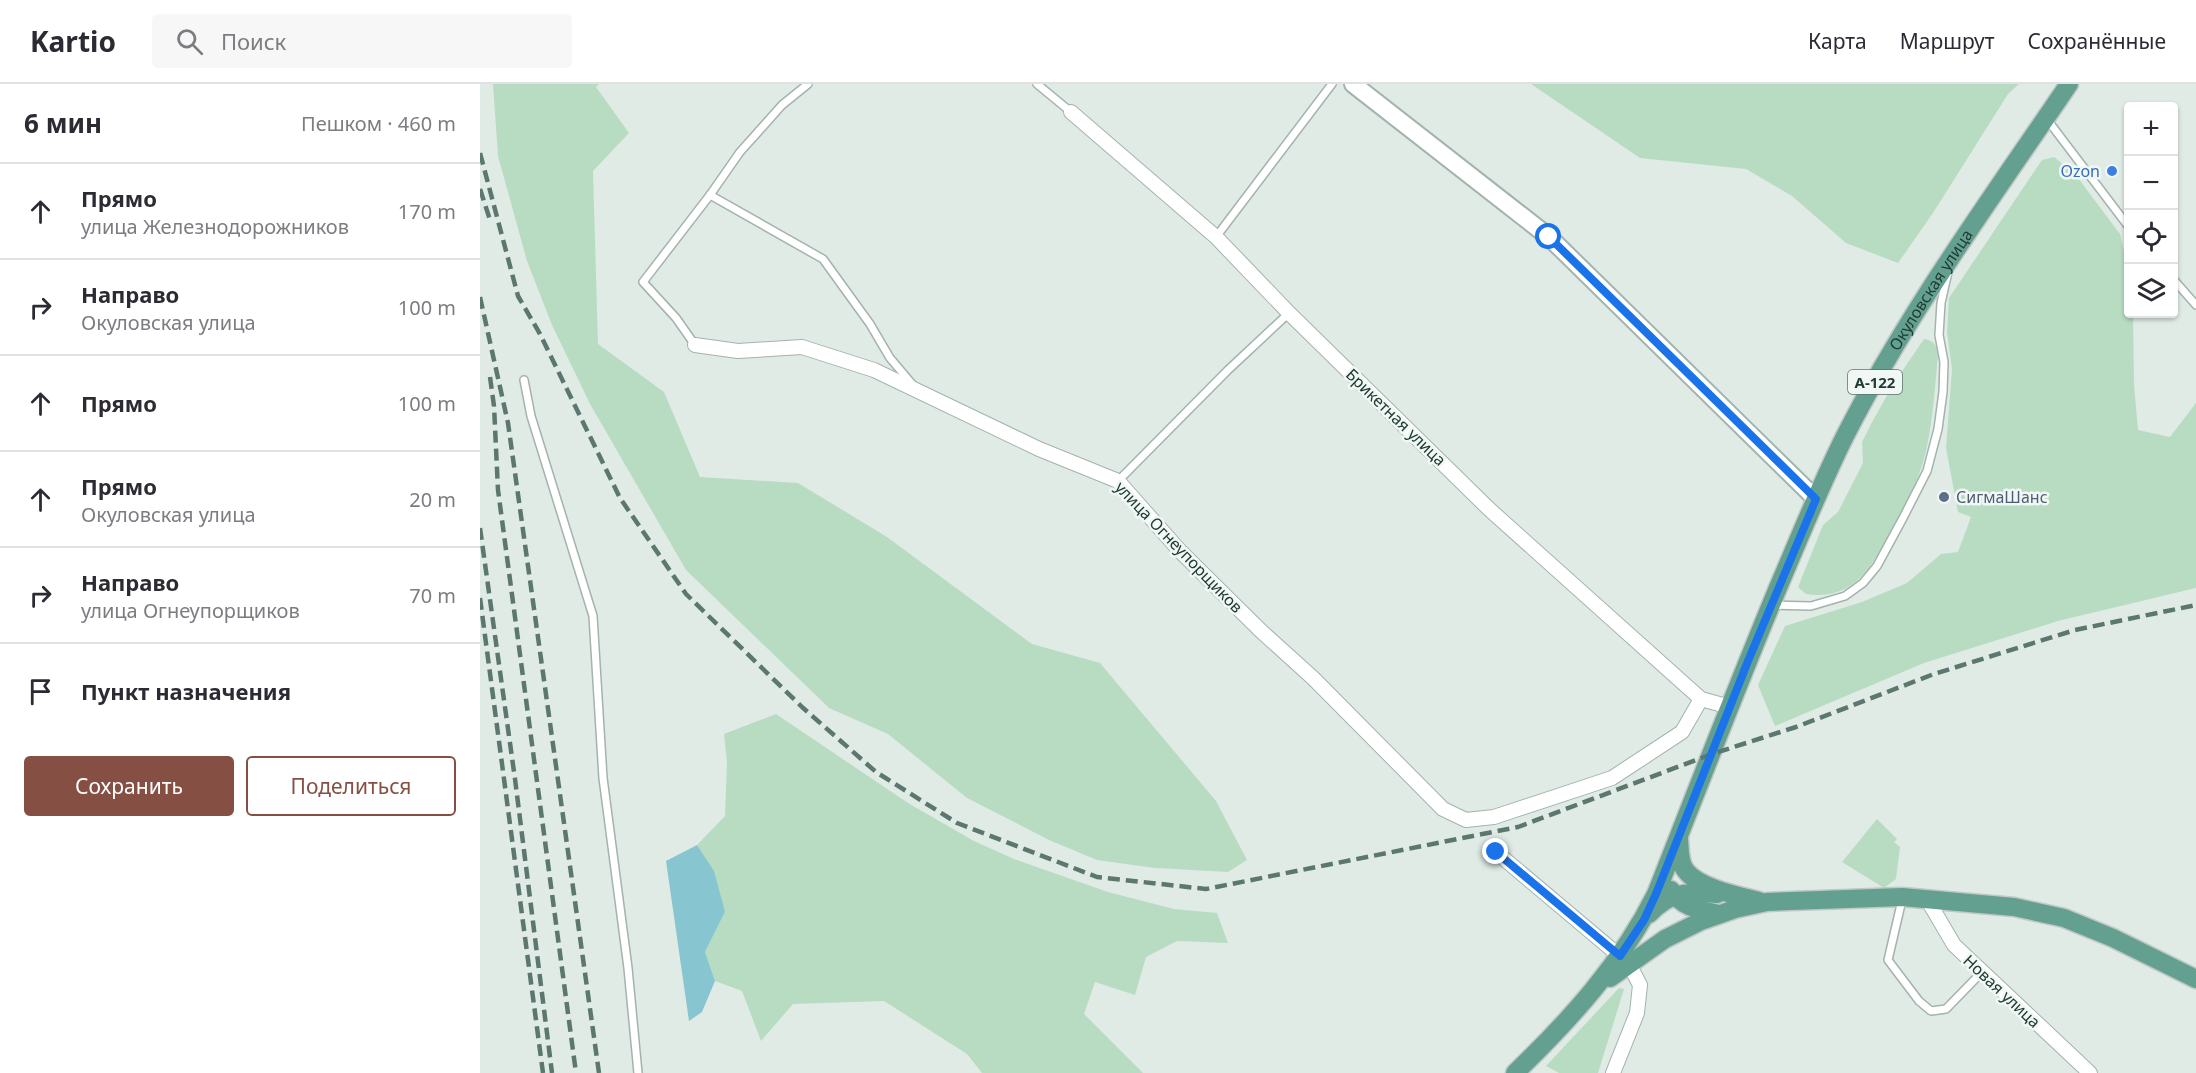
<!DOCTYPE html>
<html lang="ru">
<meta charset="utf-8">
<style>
:root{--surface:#fff;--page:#f7f7f7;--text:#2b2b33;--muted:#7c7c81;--line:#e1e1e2;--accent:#854f43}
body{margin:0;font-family:"Noto Sans",sans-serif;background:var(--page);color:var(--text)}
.controls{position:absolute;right:18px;top:18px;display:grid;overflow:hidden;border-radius:6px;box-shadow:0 2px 4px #0004}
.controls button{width:54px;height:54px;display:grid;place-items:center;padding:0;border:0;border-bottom:2px solid var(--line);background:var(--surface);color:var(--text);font:30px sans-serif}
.stop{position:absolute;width:18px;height:18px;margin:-14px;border:4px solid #1a73e8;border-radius:50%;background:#fff}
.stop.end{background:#1a73e8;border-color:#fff;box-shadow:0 2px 6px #0008}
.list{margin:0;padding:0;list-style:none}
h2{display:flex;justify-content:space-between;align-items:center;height:78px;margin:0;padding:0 24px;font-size:26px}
h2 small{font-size:20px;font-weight:400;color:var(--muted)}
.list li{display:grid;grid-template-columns:39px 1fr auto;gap:18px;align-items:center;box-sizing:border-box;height:96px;padding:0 24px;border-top:2px solid var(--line)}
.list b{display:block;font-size:22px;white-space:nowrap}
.list p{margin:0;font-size:20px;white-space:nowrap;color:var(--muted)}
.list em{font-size:20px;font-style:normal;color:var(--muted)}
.actions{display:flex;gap:12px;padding:18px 24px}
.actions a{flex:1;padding:14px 0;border:2px solid var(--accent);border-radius:6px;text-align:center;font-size:21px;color:var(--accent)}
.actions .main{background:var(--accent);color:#fff}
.icon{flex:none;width:33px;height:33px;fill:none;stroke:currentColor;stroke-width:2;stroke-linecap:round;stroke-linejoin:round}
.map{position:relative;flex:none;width:1716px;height:989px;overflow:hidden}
header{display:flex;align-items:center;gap:36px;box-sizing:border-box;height:84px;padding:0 30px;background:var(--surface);border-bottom:2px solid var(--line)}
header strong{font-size:28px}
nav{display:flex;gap:33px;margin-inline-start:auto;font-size:21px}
.search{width:420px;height:54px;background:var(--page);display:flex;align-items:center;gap:15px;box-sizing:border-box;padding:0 21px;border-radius:6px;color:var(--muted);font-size:22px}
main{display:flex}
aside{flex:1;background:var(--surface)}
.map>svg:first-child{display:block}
</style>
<header>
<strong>Kartio</strong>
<div class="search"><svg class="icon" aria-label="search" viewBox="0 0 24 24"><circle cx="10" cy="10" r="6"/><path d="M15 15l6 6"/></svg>Поиск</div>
<nav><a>Карта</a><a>Маршрут</a><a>Сохранённые</a></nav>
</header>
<main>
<aside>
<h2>6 мин<small>Пешком · 460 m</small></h2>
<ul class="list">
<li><svg class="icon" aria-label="ahead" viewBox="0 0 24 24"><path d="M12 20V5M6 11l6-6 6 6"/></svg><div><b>Прямо</b><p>улица Железнодорожников</p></div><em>170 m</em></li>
<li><svg class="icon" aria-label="right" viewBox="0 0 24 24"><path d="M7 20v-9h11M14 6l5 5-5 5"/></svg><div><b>Направо</b><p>Окуловская улица</p></div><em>100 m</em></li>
<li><svg class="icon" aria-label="ahead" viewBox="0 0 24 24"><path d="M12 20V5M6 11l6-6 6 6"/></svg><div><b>Прямо</b></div><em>100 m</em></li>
<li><svg class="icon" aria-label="ahead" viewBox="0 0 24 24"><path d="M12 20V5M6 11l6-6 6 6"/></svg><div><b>Прямо</b><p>Окуловская улица</p></div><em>20 m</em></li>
<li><svg class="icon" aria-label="right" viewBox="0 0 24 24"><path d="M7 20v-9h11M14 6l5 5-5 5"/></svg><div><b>Направо</b><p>улица Огнеупорщиков</p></div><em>70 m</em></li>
<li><svg class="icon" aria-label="arrive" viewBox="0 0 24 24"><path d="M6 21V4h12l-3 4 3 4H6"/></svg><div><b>Пункт назначения</b></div></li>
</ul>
<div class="actions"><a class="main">Сохранить</a><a>Поделиться</a></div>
</aside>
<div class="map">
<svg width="1716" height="989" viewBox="0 0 1716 989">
<rect width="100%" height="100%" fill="#e0ebe6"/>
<g fill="#b8dcc1">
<path d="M13 0H119L116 3 149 49 113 87 118 260 184 308 220 393 318 399 407 453 552 560 620 579 736 717 767 776 748 788 675 784 617 776 569 756 487 714 408 650 349 624 206 486 110 320 72 241 47 177 18 72Z"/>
<path d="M1051 0H1539L1528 10 1453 129 1418 179 1366 159 1312 112 1266 85 1160 74Z"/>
<path d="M1574 73 1595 90 1640 150 1648 185V230H1653L1654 301 1658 346 1690 353 1716 319V504L1578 537 1444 579 1295 642 1278 601 1305 542 1382 518 1427 499 1461 470 1478 468 1491 433 1478 428 1466 364 1472 285 1467 248 1469 214 1562 76Z"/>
<path d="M1444 255C1455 257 1456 261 1458 271 1455 303 1453 336 1446 367 1440 394 1428 415 1415 439 1395 477 1377 518 1326 510L1318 503 1343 441 1358 428 1383 379 1382 358 1391 340 1414 299Z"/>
<path d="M296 630 428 719 494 757 534 775 628 808 694 825 737 829 748 859 697 857 666 873 655 911 615 898 604 930 663 989H502L487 970 404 917 313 920 281 957 262 907 235 897 225 868 245 828 217 761 245 732 247 679 244 650Z"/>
<path d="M1397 735 1417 755 1414 758 1420 763 1416 795 1404 804 1362 778Z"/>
<path d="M1139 904 1144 905 1118 989H1079L1066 982Z"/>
</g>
<path fill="#87c6d0" d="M217 761 234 787 245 828 225 868 235 897 222 928 209 937 186 777Z"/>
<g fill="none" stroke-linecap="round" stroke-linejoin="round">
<g stroke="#a3b3ad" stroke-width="10">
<g id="service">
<path d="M557 0 591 28"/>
<path d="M1566 34 1648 142"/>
<path d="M230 111 343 175 390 240 410 274 432 300"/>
<path d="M736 153 852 0"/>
<path d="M1694 196 1716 221"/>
<path d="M215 261 196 234 163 198 230 111 260 68 302 21 328 0"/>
<path d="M44 296 51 332 113 532 123 694 148 884 158 989"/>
<path d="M638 397 748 286 809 229"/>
<path d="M1293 521 1331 522 1365 512 1383 499 1397 482 1423 434 1447 387 1458 345 1463 308 1464 278 1459 251 1461 219 1468 188"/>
<path d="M1422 816 1408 876 1439 917 1451 927 1466 925 1502 888"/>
</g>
</g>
<g stroke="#a3b3ad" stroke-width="16">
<g id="minor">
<path d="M591 28 736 153 809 229 1009 425 1221 615 1250 623"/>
<path d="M215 261 258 267 322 263 394 286 559 365 638 397 700 467 781 547 833 594 963 725 986 736 1014 733 1132 694 1202 648 1221 615"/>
<path d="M1016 768 1149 880 1160 901 1157 929 1133 989"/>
<path d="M1447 815 1474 861 1610 989"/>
</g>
</g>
<g stroke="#a3b3ad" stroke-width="20">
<path id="tertiary" d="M873 0 1069 153 1336 415"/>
</g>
<g stroke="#c1c8c6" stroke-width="21">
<g id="primary">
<path d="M1199 755C1200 766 1199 779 1206 787 1219 804 1259 812 1279 817"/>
<path d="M1191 806C1202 824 1220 826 1239 830"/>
<path d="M1169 830C1190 808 1208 807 1237 810"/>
<path d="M1130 894 1185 855 1221 837 1255 825 1287 818 1422 813 1534 823 1584 834 1633 854 1716 895"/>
<path id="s1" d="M1035 989C1090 936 1142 879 1176 810 1217 706 1257 602 1300 499 1321 450 1341 400 1365 352 1428 228 1511 115 1589 0"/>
</g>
</g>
<use href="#service" stroke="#fff" stroke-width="7"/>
<use href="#minor" stroke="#fff" stroke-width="14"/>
<use href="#tertiary" stroke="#fff" stroke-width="16"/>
<use href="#primary" stroke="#64a090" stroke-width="18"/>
<g stroke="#5b776f" stroke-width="4.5" stroke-dasharray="12 6" stroke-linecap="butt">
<path d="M0 69 38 212 60 250 140 414 206 510 322 623 396 688 477 739 617 793 726 805 1038 743 1232 670 1316 643 1454 590 1595 546 1716 521"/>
<path d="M0 105 11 139"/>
<path d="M0 213 28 339 119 989"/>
<path d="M10 293 14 322 18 406 96 989"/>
<path d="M0 444 35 695 72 989"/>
<path d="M0 514 63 989"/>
</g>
</g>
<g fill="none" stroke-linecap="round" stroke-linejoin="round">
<path stroke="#1a73e8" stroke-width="8" d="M1016 768 1140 872 1164 836 1176 810 1268 577 1336 415 1069 153"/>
</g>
<circle fill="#3f7fe0" stroke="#f0f7f4" stroke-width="2" cx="1632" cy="87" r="6"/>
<circle fill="#5c6f8a" stroke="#f0f7f4" stroke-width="2" cx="1464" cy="413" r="6"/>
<g text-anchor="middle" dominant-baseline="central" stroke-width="5" stroke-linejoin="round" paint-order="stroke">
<rect fill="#f0f7f4" stroke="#5e736d" stroke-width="1.5" x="1368" y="286" width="54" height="24" rx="4.5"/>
<g font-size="15" font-weight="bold" fill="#203b33">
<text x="1395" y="298">А-122</text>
</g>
<g font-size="16" fill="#366cbe" stroke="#f0f7f4" text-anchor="end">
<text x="1620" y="87">Ozon</text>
</g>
<g font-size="16" fill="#203b33" stroke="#f0f7f4">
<text stroke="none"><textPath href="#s1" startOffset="894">Окуловская улица</textPath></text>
<text transform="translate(916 333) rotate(44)">Брикетная улица</text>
<text transform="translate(699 463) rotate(46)">улица Огнеупорщиков</text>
<text transform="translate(1522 907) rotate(43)">Новая улица</text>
</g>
<g font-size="16" fill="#4e5e75" stroke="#f0f7f4" text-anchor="start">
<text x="1476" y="413">СигмаШанс</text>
</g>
</g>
</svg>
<div class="controls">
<button>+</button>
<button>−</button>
<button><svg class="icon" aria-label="locate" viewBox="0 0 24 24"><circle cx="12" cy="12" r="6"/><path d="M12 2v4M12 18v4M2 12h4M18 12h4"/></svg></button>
<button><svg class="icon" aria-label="layers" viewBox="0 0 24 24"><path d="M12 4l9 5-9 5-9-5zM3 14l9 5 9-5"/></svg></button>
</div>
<div class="stop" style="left:1069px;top:153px"></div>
<div class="stop end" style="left:1016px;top:768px"></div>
</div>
</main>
